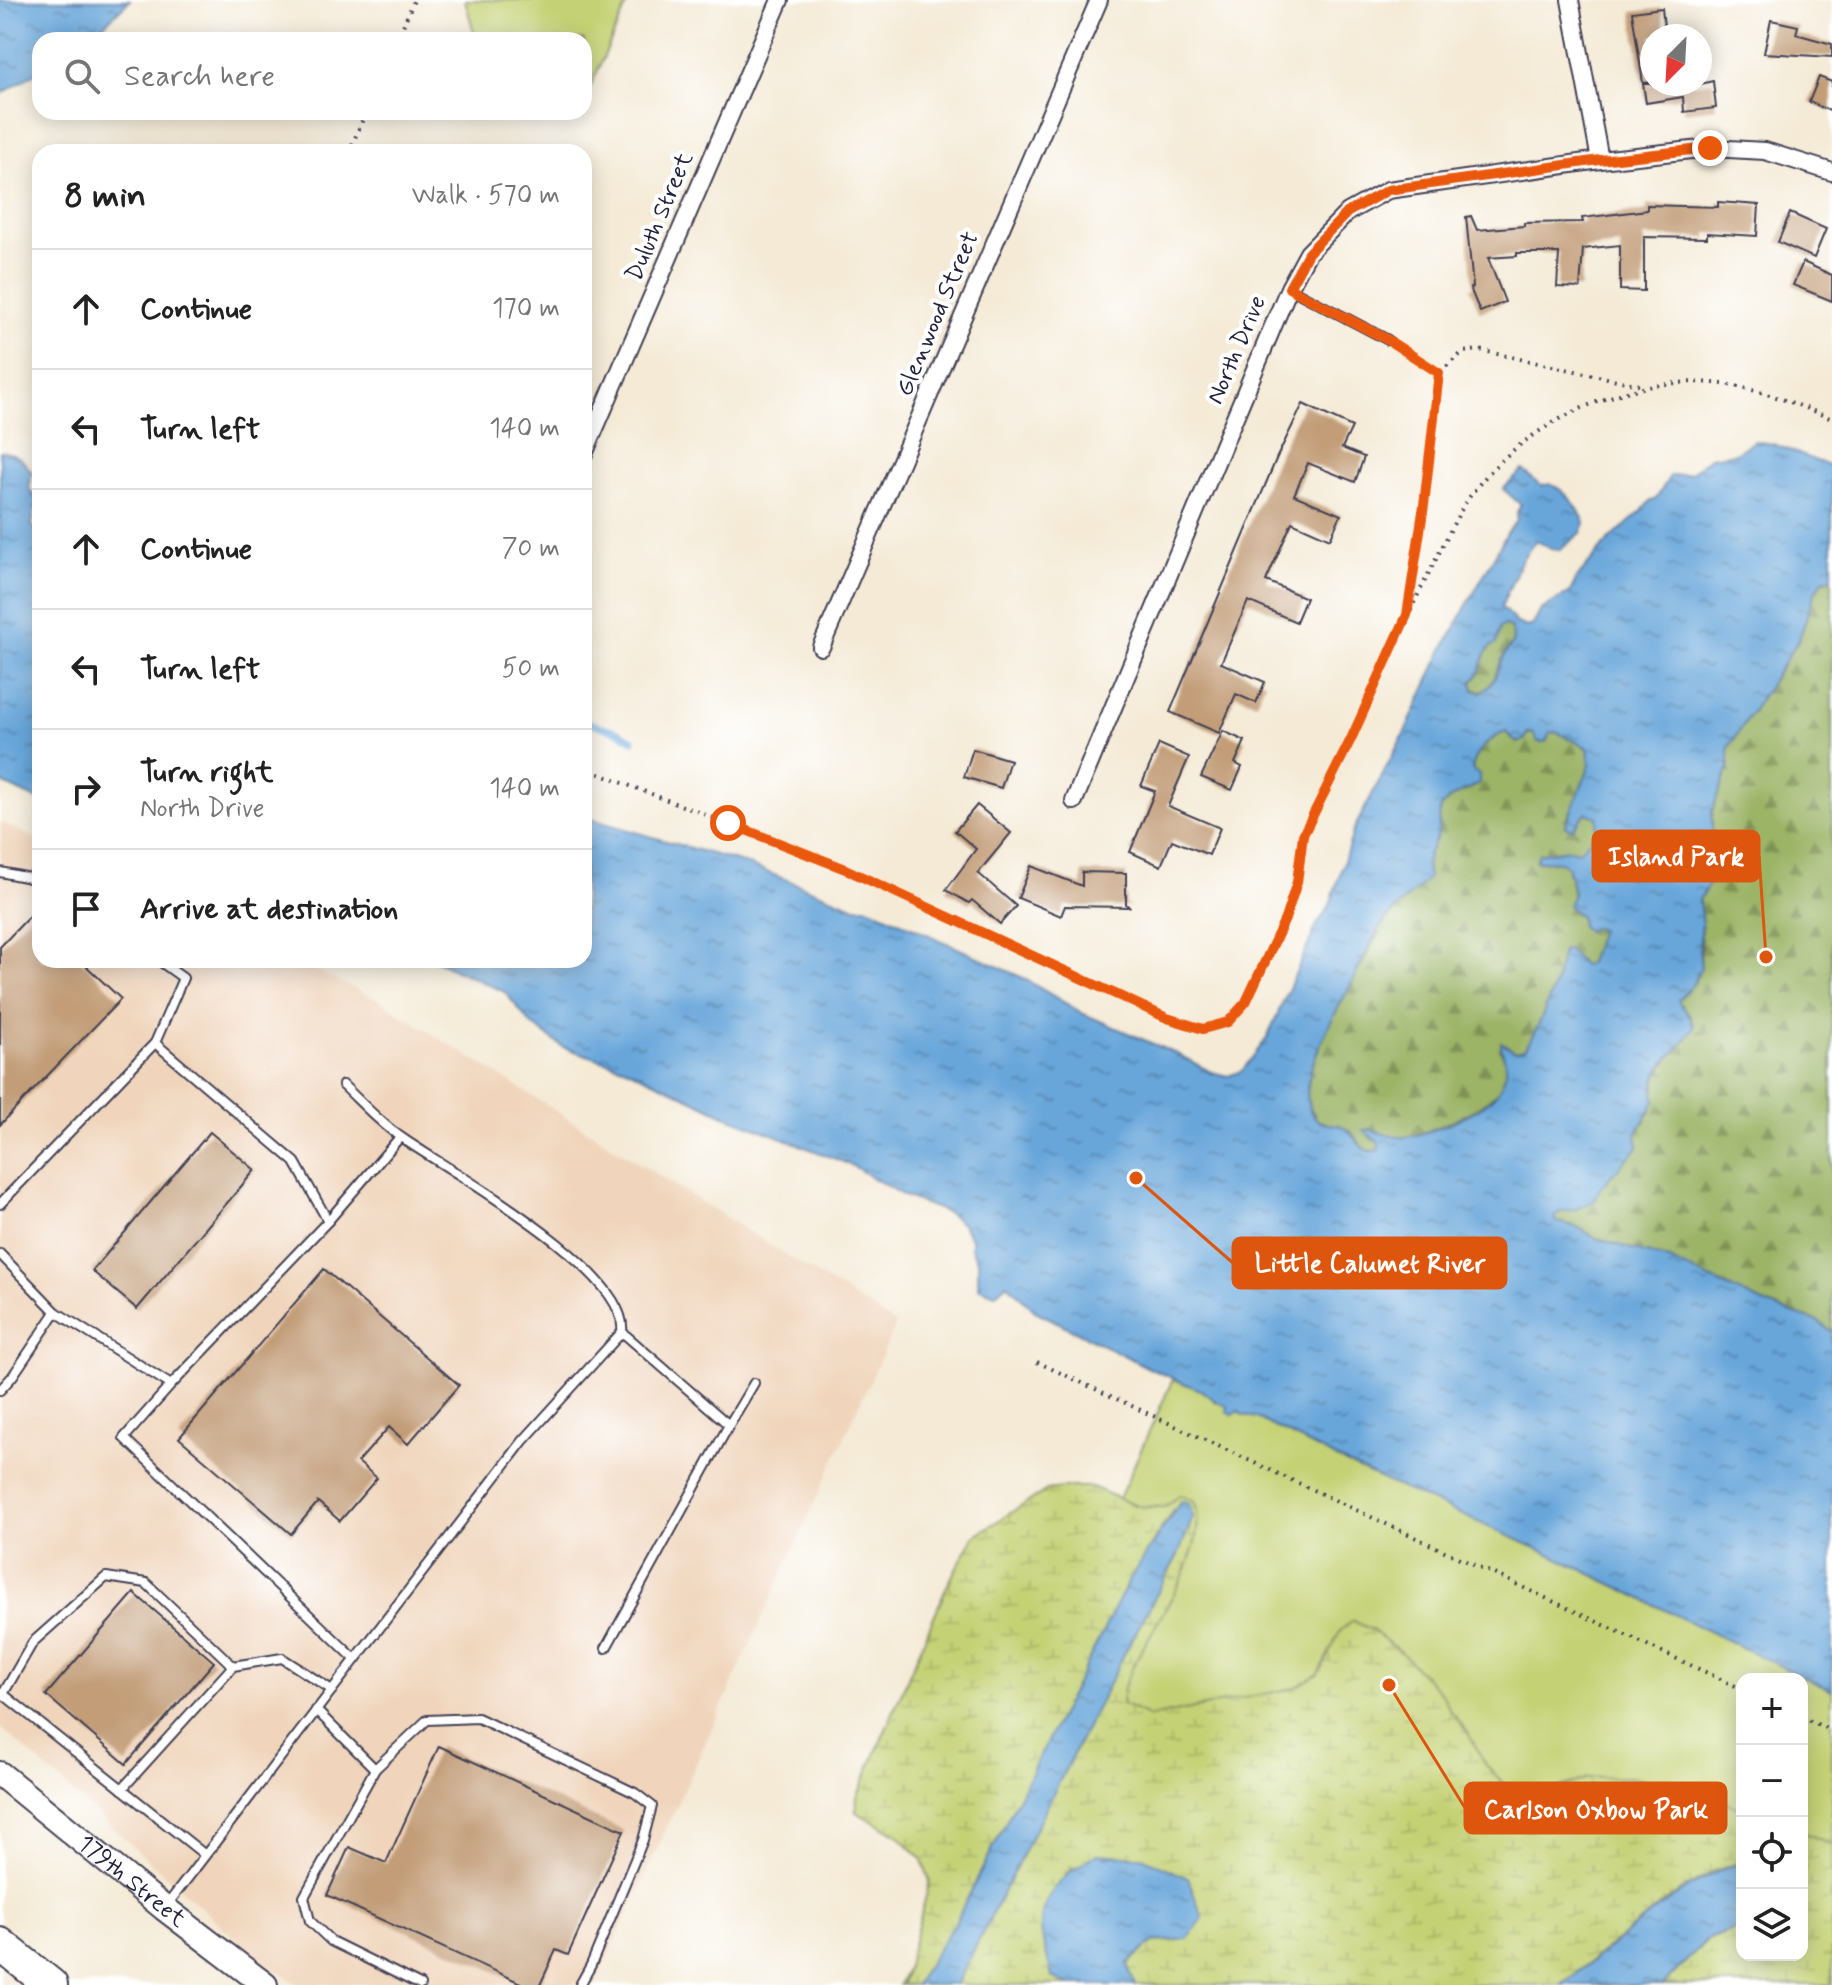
<!DOCTYPE html>
<meta charset="utf-8">
<style>
:root{--surface:#fff;--page:#f6f6f6;--text:#222;--muted:#767676;--line:#e0e0e0}
body{margin:0;font-family:Mynerve,sans-serif;background:var(--page);color:var(--text)}
.controls{position:absolute;right:24px;bottom:24px;display:grid;overflow:hidden;border-radius:16px;box-shadow:0 4px 20px #0003}
.controls button{width:72px;height:72px;display:grid;place-items:center;padding:0;border:0;border-bottom:2px solid var(--line);background:var(--surface);color:var(--text);font:40px sans-serif}
.compass{position:absolute;left:1640px;top:24px;width:72px;height:72px;border-radius:50%;background:var(--surface);box-shadow:0 4px 20px #0003;rotate:204deg}
.stop{position:absolute;width:24px;height:24px;margin:-18px;border:6px solid #ea580c;border-radius:50%;background:#fff}
.stop.end{background:#ea580c;border-color:#fff;box-shadow:0 2px 8px #0008}
.list{margin:0;padding:0;list-style:none}
h2{display:flex;justify-content:space-between;align-items:center;height:104px;margin:0;padding:0 32px;font-size:34px}
h2 small{font-size:26px;font-weight:400;color:var(--muted)}
.list li{display:grid;grid-template-columns:52px 1fr auto;gap:24px;align-items:center;box-sizing:border-box;height:120px;padding:0 32px;border-top:2px solid var(--line)}
.list b{display:block;font-size:30px;white-space:nowrap}
.list p{margin:0;font-size:26px;white-space:nowrap;color:var(--muted)}
.list em{font-size:26px;font-style:normal;color:var(--muted)}
.icon{flex:none;width:44px;height:44px;fill:none;stroke:currentColor;stroke-width:2;stroke-linecap:round;stroke-linejoin:round}
.map{position:relative;flex:none;width:1832px;height:1985px;overflow:hidden}
.search{position:absolute;background:var(--surface);box-shadow:0 4px 20px #0003;left:32px;top:32px;width:560px;height:88px;display:flex;align-items:center;gap:20px;box-sizing:border-box;padding:0 28px;border-radius:24px;color:var(--muted);font-size:30px}
.panel{position:absolute;background:var(--surface);box-shadow:0 4px 20px #0003;left:32px;top:144px;width:560px;height:824px;border-radius:24px}
.map>svg:first-child{display:block}
</style>
<div class="map">
<svg width="1832" height="1985" viewBox="0 0 1832 1985">
<defs>
<pattern id="forest-firs" width="22" height="20" patternUnits="userSpaceOnUse" patternTransform="scale(2)"><rect width="22" height="20" fill="#9bb466"/><path d="M5 1l3.5 6h-7zM16 11l3.5 6h-7z" fill="#7e9255"/></pattern>
<pattern id="wetland-marsh" width="20" height="14" patternUnits="userSpaceOnUse" patternTransform="scale(2)"><rect width="20" height="14" fill="#c4d274"/><path d="M1 5h8M5 5V1M11 12h8M15 12V8" fill="none" stroke="#a8b465"/></pattern>
<pattern id="water-ripples" width="26" height="14" patternUnits="userSpaceOnUse" patternTransform="scale(2)"><rect width="26" height="14" fill="#68a6da"/><path d="M2 4q2-2 4 0t4 0M15 11q2-2 4 0t4 0" fill="none" stroke="#5587b2"/></pattern>
</defs>
<rect width="100%" height="100%" fill="#fff"/>
<filter id="ink" filterUnits="userSpaceOnUse"><feTurbulence type="fractalNoise" baseFrequency=".0125" numOctaves="2"/><feDisplacementMap in="SourceGraphic" scale="16" xChannelSelector="R" yChannelSelector="G"/><feConvolveMatrix kernelMatrix="1 2 1 2 8 2 1 2 1" color-interpolation-filters="sRGB"/></filter>
<filter id="wash" filterUnits="userSpaceOnUse"><feTurbulence type="fractalNoise" baseFrequency=".006" numOctaves="4" result="noise"/><feDisplacementMap in="SourceGraphic" scale="32" xChannelSelector="R" yChannelSelector="G"/><feGaussianBlur stdDeviation="1.8" result="paint"/><feColorMatrix in="noise" values="0 0 0 0 0 0 0 0 0 0 0 0 0 0 0 0 0 1.4 0 .05"/><feComposite in="paint" operator="in"/></filter>
<g filter="url(#wash)">
<rect width="100%" height="100%" fill="#f4ead6"/>
<path fill="#f0d5bc" d="M0 822 40 841V960H293L377 999 896 1324 595 1985H299L255 1956 0 1727Z"/>
<g fill="#c4d274" stroke="#737a58" stroke-width="2" fill-rule="evenodd">
<path d="M465 0H629L589 90 584 89V40H476Z"/>
<path d="M1173 1379 1203 1391 1217 1402 1228 1406V1412L1233 1415 1238 1411 1243 1415 1257 1418 1350 1465 1554 1556 1832 1691V1985H899ZM1742 1679H1802V1955H1742Z"/>
</g>
<g fill="url(#forest-firs)" stroke="#5e6b50" stroke-width="2">
<path d="M1832 578V1332L1817 1321 1770 1306 1666 1259 1598 1239 1579 1228 1557 1222 1555 1217 1560 1212 1576 1209 1638 1147 1636 1134 1651 1111 1657 1075 1669 1059 1690 1017 1678 1000C1683 993 1690 988 1695 981 1704 968 1701 917 1699 900L1709 884 1711 872 1707 861 1712 838V811L1729 767V747L1799 639 1815 592 1823 580Z"/>
<path d="M1505 625 1511 629C1517 644 1508 646 1502 659 1496 672 1495 685 1481 692L1474 689 1472 682C1483 671 1481 664 1486 651 1489 641 1498 639 1500 628Z"/>
<path d="M1506 732 1511 739 1533 733 1539 742H1546L1550 733 1556 732 1588 748C1589 752 1590 757 1590 762 1590 771 1572 812 1566 819L1586 813 1597 817C1599 833 1589 841 1579 852L1569 849 1539 854 1536 860 1561 862 1568 867 1575 910 1580 917 1581 926 1587 931 1593 927 1601 931 1589 963 1582 966 1567 949 1562 951 1556 982 1539 1024 1525 1049 1515 1051 1502 1043 1500 1049C1524 1089 1475 1110 1447 1123 1433 1128 1420 1136 1405 1137 1392 1139 1381 1134 1369 1129L1370 1137 1379 1141V1150C1359 1155 1362 1139 1349 1131 1340 1126 1327 1125 1317 1120L1309 1106 1307 1092 1310 1071 1324 1034 1385 920 1428 878 1426 866 1428 854 1438 835 1440 808 1452 797 1479 784C1477 780 1474 776 1473 772 1469 755 1492 736 1506 732Z"/>
</g>
<g fill="url(#wetland-marsh)" stroke="#737a58" stroke-width="2">
<path d="M1072 1487H1092L1137 1506 1165 1507 1180 1495 1195 1502C1211 1558 1147 1629 1127 1679 1123 1687 1123 1696 1122 1704L1150 1717 1294 1688 1318 1674 1341 1630 1353 1621 1371 1629 1402 1653 1442 1694 1450 1710 1468 1733 1486 1765 1507 1787 1538 1796 1588 1778 1631 1777 1742 1808V1862L1714 1871 1668 1899 1561 1985H1135L1127 1964 1153 1942 1187 1939 1073 1867C1033 1913 1040 1920 1052 1976L1071 1985H956L1123 1656 1179 1553 1173 1510 1129 1580 957 1919 915 1985H902L930 1881 921 1858 898 1835 856 1812 857 1797 947 1586 974 1536 1047 1490Z"/>
<path d="M1802 1832 1832 1844V1985H1663L1707 1940 1742 1926V1955H1802V1877L1806 1866 1802 1863Z"/>
</g>
<g fill="url(#water-ripples)" stroke="#45648a" stroke-width="2" fill-rule="evenodd">
<path d="M0 0H130L106 23 83 40H40V70L0 95Z"/>
<path d="M1754 441 1773 444 1832 467V578L1823 580 1815 592 1799 639 1729 747V767L1712 811V838L1707 861 1711 872 1709 884 1699 900 1702 924 1699 948 1701 967 1694 983 1678 1000 1690 1017 1694 1027C1683 1049 1644 1072 1656 1100L1636 1134 1638 1147 1600 1188 1596 1200 1576 1209 1560 1212 1555 1218 1557 1222 1579 1228 1598 1239 1666 1259 1770 1306 1817 1321 1832 1332V1691L1554 1556 1350 1465 1257 1418 1243 1415 1238 1411 1233 1415 1227 1412 1228 1406 1217 1402 1203 1391 1149 1368 1035 1311 1007 1283 995 1294 978 1287V1262L971 1248V1239L963 1225 948 1213 904 1196 851 1165 731 1118 626 1068 563 1047 531 1024 505 992 434 960H584V817L746 864 856 907H868L1021 977 1084 1014 1181 1056 1211 1072 1228 1076 1242 1071 1267 1038 1317 925 1330 905 1354 829 1407 728 1442 651 1508 531 1517 520V512L1521 505 1503 489 1523 470 1541 486 1550 484C1566 491 1578 506 1585 523L1581 533 1560 550 1551 549 1536 540 1522 559 1501 607 1517 623 1527 627 1533 625 1541 610 1570 592 1577 578 1607 542 1642 511 1649 502 1656 499 1670 476 1691 473 1710 457 1735 453ZM1505 625 1511 629C1517 644 1508 647 1502 659 1496 672 1495 685 1481 692L1474 690 1472 682C1487 668 1480 649 1496 644L1500 628ZM1506 732 1517 743 1525 740 1527 733H1533L1538 742H1546L1550 733 1556 732 1588 748 1590 765 1565 826 1572 829 1586 813 1597 817C1599 833 1589 841 1579 851L1569 849 1539 854 1536 861 1561 862 1568 867 1573 894 1568 905 1580 917 1581 926 1587 931 1593 927 1600 930 1589 963 1583 966 1567 949 1562 951 1556 982 1539 1024 1525 1049 1515 1051 1501 1042C1500 1054 1508 1060 1506 1072 1504 1079 1500 1090 1495 1095 1481 1112 1427 1135 1405 1137 1389 1139 1376 1128 1362 1130L1379 1142V1150C1358 1156 1358 1134 1342 1126 1334 1122 1327 1127 1319 1121 1284 1095 1336 1014 1350 986 1361 965 1370 940 1384 921 1395 907 1416 893 1428 878L1426 866 1428 854 1438 835 1440 808 1452 797 1479 784V774L1472 770C1474 753 1490 737 1506 732Z"/>
<path d="M0 451C17 453 23 459 32 473L29 489 37 499 32 525 40 535V801L0 782Z"/>
<path d="M1181 1501 1189 1504 1193 1517 1179 1553 1123 1656 956 1985H915L957 1919 1129 1580Z"/>
<path d="M1097 1854 1142 1857 1188 1878 1203 1918 1187 1939 1153 1942 1127 1964 1135 1985H1071L1052 1977C1049 1961 1041 1942 1041 1926 1040 1893 1072 1868 1097 1854Z"/>
<path d="M1742 1862V1926L1706 1940 1663 1985H1561C1622 1942 1670 1886 1742 1862Z"/>
</g>
<g fill="none" stroke-linecap="round" stroke-linejoin="round">
<path stroke="#68a6da" stroke-width="7" d="M584 721 619 732 633 740"/>
</g>
<g id="blocks">
<g fill="#c29d78">
<path d="M1662 8 1665 36H1652V82L1643 83 1632 12Z"/>
<path d="M1771 20 1798 26 1796 34 1832 44V57L1764 53Z"/>
<path d="M1819 77 1832 82V112L1809 102Z"/>
<path d="M1713 81 1716 108 1684 112 1683 97 1646 103 1643 84H1700Z"/>
<path d="M1718 202 1759 205 1757 236 1707 233V238L1644 237V291L1620 290V245L1583 249 1580 288 1557 287 1559 253H1517V256L1488 258 1505 302 1480 312 1470 288 1473 287 1466 217 1471 216 1477 230 1524 226V223L1583 222 1582 218 1647 210V205L1718 207Z"/>
<path d="M1790 213 1826 229 1814 258 1778 242Z"/>
<path d="M1803 262 1832 275V301L1793 285Z"/>
<path d="M1303 404 1352 427 1342 448 1364 457 1355 482 1308 463 1294 495 1341 515 1330 539 1292 522 1266 581 1306 598 1296 622 1248 601 1221 663 1265 682 1256 703 1236 694 1219 733 1170 712 1277 457Z"/>
<path d="M1223 731 1245 741 1235 763 1242 767 1232 790 1201 777Z"/>
<path d="M1159 744 1189 757 1168 806 1220 828 1209 855 1172 840 1161 866 1130 852 1155 791 1141 786Z"/>
<path d="M973 749 1010 760 1001 788 964 777Z"/>
<path d="M977 805 1011 833 978 873 1016 906 1000 924 972 900 969 903 946 890 976 849 955 831Z"/>
<path d="M1031 866 1082 886V872L1126 873V904L1129 907 1065 906 1061 916 1018 898Z"/>
<path d="M40 905V960H80L121 999 0 1125V947Z"/>
<path d="M210 1132 255 1170 137 1309 92 1271Z"/>
<path d="M324 1269 459 1385 408 1444 389 1427 358 1462 377 1478 340 1521 318 1502 291 1534 179 1438Z"/>
<path d="M134 1593 214 1662 126 1764 46 1695Z"/>
<path d="M439 1746 624 1831 568 1955 556 1950 540 1985H525L327 1895 349 1847 386 1863Z"/>
</g>
</g>
</g>
<g filter="url(#ink)">
<use href="#blocks" fill-opacity="0" stroke="#424052" stroke-width="2"/>
<g fill="none" stroke-linecap="round" stroke-linejoin="round">
<g stroke="#424052" stroke-width="12">
<g id="lane">
<path d="M1289 288 1388 340"/>
<path d="M0 872 40 880"/>
<path d="M155 1043 183 978 158 960"/>
<path d="M0 1204 155 1043 295 1162 328 1221 171 1385 124 1438 355 1659"/>
<path d="M328 1221 400 1137"/>
<path d="M0 1254 56 1312 12 1377 0 1390"/>
<path d="M56 1312 171 1385"/>
<path d="M622 1332 729 1425 754 1383"/>
<path d="M606 1648 729 1425"/>
<path d="M316 1710 375 1769 427 1720 478 1718 635 1793 652 1806 643 1840 591 1965 580 1985"/>
<path d="M375 1769 304 1897 310 1921 331 1941 420 1985"/>
<path d="M122 1789 233 1666 282 1658 332 1690"/>
<path d="M205 1855 3 1694 33 1642 106 1577 146 1583 233 1666"/>
<path d="M167 1905 523 1441 622 1332C630 1271 448 1170 402 1138 381 1124 362 1103 343 1085"/>
</g>
</g>
<g stroke="#424052" stroke-width="20">
<g id="street">
<path d="M1570 0 1600 160"/>
<path d="M584 454 780 0"/>
<path d="M821 647 1099 0"/>
<path d="M1074 801 1289 288 1308 253 1348 212 1388 190 1600 160 1710 148 1765 151 1832 172"/>
</g>
</g>
<g stroke="#424052" stroke-width="28">
<g id="secondary">
<path id="s1" d="M0 1774 164 1908 265 1985"/>
</g>
</g>
<g stroke="#424052" stroke-width="36">
<path id="highway" d="M0 1944 51 1985"/>
</g>
<g stroke="#424052" stroke-width="4" stroke-dasharray="2 6" stroke-linecap="butt">
<path d="M397 40 414 0"/>
<path d="M349 152 366 112"/>
<path d="M1400 348 1439 373"/>
<path d="M1408 609 1424 505 1439 373 1463 352 1479 350 1644 386"/>
<path d="M584 768 843 868 1167 1018C1184 1025 1201 1033 1219 1026 1251 1014 1291 914 1297 880 1300 867 1298 852 1302 838 1309 818 1322 798 1332 779 1348 747 1363 714 1378 681 1396 640 1415 600 1435 561 1448 536 1459 509 1477 487 1531 418 1641 370 1729 385 1765 391 1799 405 1832 419"/>
<path d="M1037 1362 1742 1689"/>
<path d="M1802 1717 1832 1731"/>
</g>
<use href="#lane" stroke="#fff" stroke-width="8"/>
<use href="#street" stroke="#fff" stroke-width="16"/>
<use href="#secondary" stroke="#fff" stroke-width="24"/>
<use href="#highway" stroke="#fff" stroke-width="32"/>
</g>
</g>
<g fill="none" stroke-linecap="round" stroke-linejoin="round" filter="url(#ink)">
<path stroke="#ea580c" stroke-width="10" d="M728 823 843 868 1167 1018 1203 1029 1228 1022 1246 1002 1285 919 1297 882 1303 835 1351 739 1407 615 1424 505 1439 373 1388 340 1289 288 1308 253 1348 212 1388 190 1600 160 1710 148"/>
</g>
<g text-anchor="middle" dominant-baseline="central" stroke-width="8" stroke-linejoin="round" paint-order="stroke">
<g font-size="24" fill="#22223b" stroke="#fff">
<text transform="translate(660 217) rotate(-67)">Duluth Street</text>
<text transform="translate(938 314) rotate(-67)">Glenwood Street</text>
<text transform="translate(1237 350) rotate(-67)">North Drive</text>
<text stroke="none"><textPath href="#s1" startOffset="170">179th Street</textPath></text>
</g>
</g>
<path fill="none" stroke="#de560e" stroke-width="3" d="M1766 957L1759 856M1136 1178L1233 1263M1389 1685L1465 1808"/>
<g fill="#de560e" stroke="#fff" stroke-width="3">
<circle cx="1766" cy="957" r="8"/>
<circle cx="1136" cy="1178" r="8"/>
<circle cx="1389" cy="1685" r="8"/>
</g>
<g fill="#de560e" stroke="#de560e" stroke-width="3">
<rect x="1593" y="831" width="166" height="50" rx="8"/>
<rect x="1233" y="1238" width="273" height="50" rx="8"/>
<rect x="1465" y="1783" width="261" height="50" rx="8"/>
</g>
<g font-size="26" text-anchor="middle" font-weight="bold" fill="#fff">
<text x="1676" y="865">Island Park</text>
<text x="1370" y="1272">Little Calumet River</text>
<text x="1596" y="1818">Carlson Oxbow Park</text>
</g>
</svg>
<div class="controls">
<button>+</button>
<button>−</button>
<button><svg class="icon" aria-label="locate" viewBox="0 0 24 24"><circle cx="12" cy="12" r="6"/><path d="M12 2v4M12 18v4M2 12h4M18 12h4"/></svg></button>
<button><svg class="icon" aria-label="layers" viewBox="0 0 24 24"><path d="M12 4l9 5-9 5-9-5zM3 14l9 5 9-5"/></svg></button>
</div>
<svg class="compass" viewBox="-18 -18 36 36"><path d="M0-13l5 13h-10z" fill="#e53935"/><path d="M0 13l5-13h-10z" fill="#767676"/></svg>
<div class="stop" style="left:728px;top:823px"></div>
<div class="stop end" style="left:1710px;top:148px"></div>
<div class="search"><svg class="icon" aria-label="search" viewBox="0 0 24 24"><circle cx="10" cy="10" r="6"/><path d="M15 15l6 6"/></svg>Search here</div>
<section class="panel">
<h2>8 min<small>Walk · 570 m</small></h2>
<ul class="list">
<li><svg class="icon" aria-label="ahead" viewBox="0 0 24 24"><path d="M12 20V5M6 11l6-6 6 6"/></svg><div><b>Continue</b></div><em>170 m</em></li>
<li><svg class="icon" aria-label="left" viewBox="0 0 24 24"><path d="M17 20v-9H6M10 6l-5 5 5 5"/></svg><div><b>Turn left</b></div><em>140 m</em></li>
<li><svg class="icon" aria-label="ahead" viewBox="0 0 24 24"><path d="M12 20V5M6 11l6-6 6 6"/></svg><div><b>Continue</b></div><em>70 m</em></li>
<li><svg class="icon" aria-label="left" viewBox="0 0 24 24"><path d="M17 20v-9H6M10 6l-5 5 5 5"/></svg><div><b>Turn left</b></div><em>50 m</em></li>
<li><svg class="icon" aria-label="right" viewBox="0 0 24 24"><path d="M7 20v-9h11M14 6l5 5-5 5"/></svg><div><b>Turn right</b><p>North Drive</p></div><em>140 m</em></li>
<li><svg class="icon" aria-label="arrive" viewBox="0 0 24 24"><path d="M6 21V4h12l-3 4 3 4H6"/></svg><div><b>Arrive at destination</b></div></li>
</ul>
</section>
</div>
